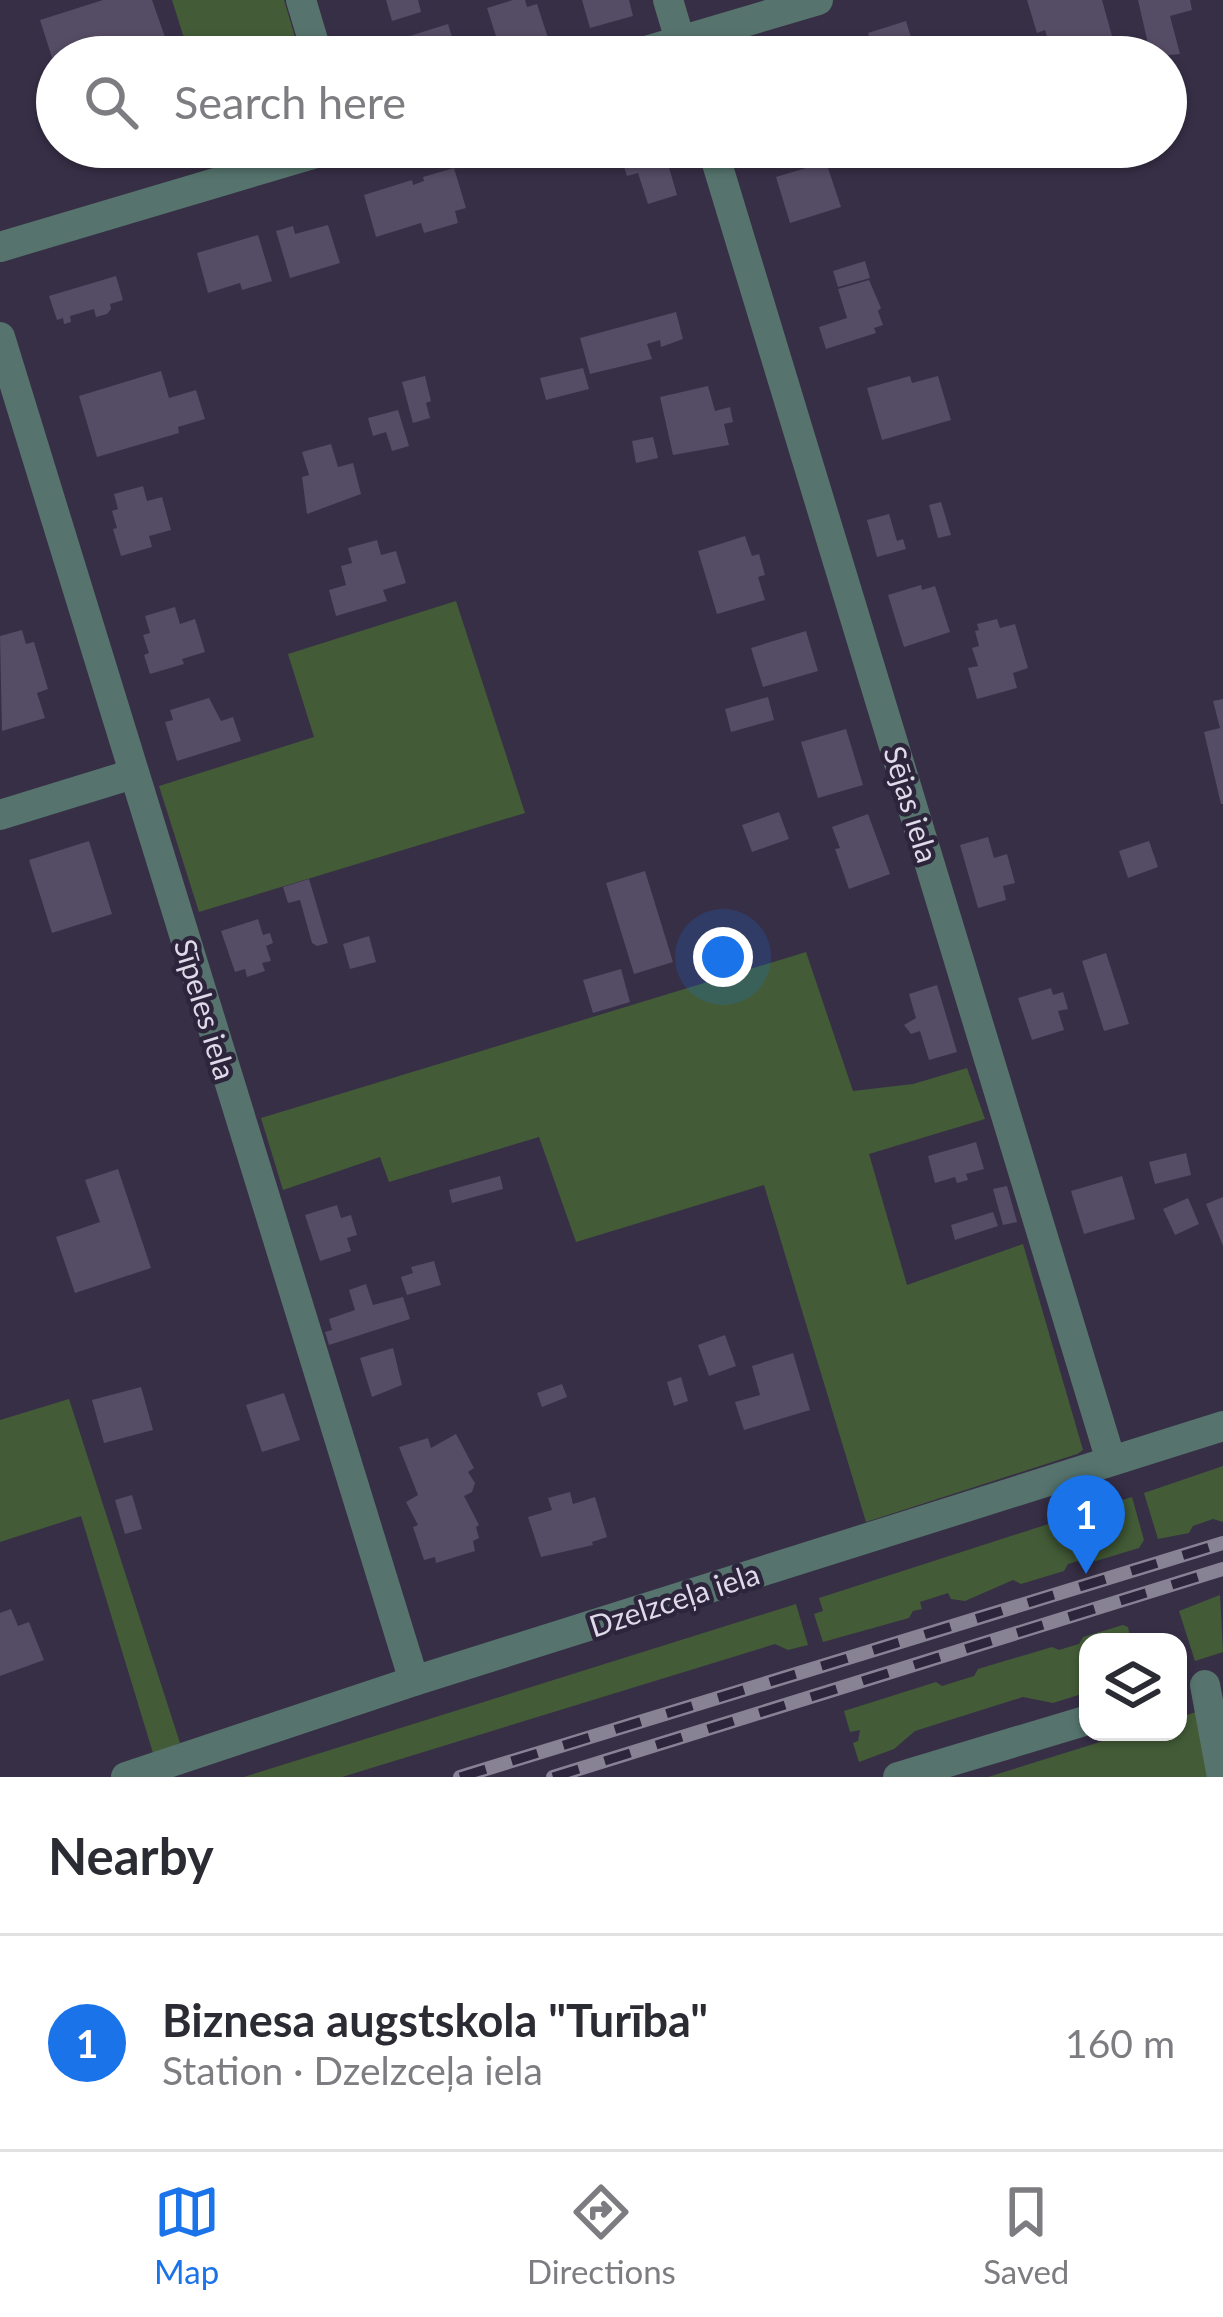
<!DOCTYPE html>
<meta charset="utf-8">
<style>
:root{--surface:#fff;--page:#f7f7f7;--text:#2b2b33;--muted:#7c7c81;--line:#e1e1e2;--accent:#1a73e8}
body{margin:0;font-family:Lato,sans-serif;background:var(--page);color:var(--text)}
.controls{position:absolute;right:36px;bottom:36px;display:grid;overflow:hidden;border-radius:24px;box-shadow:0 3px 9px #0004}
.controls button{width:108px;height:108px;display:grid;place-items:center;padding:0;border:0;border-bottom:3px solid var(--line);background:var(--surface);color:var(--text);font:60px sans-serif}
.you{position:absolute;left:723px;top:957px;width:42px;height:42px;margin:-30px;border:9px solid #fff;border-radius:50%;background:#1a73e8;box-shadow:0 0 0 18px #1a73e833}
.badge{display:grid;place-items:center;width:78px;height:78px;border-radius:50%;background:var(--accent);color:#fff;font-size:39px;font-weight:700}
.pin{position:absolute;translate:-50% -99px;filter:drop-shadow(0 3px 6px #0008)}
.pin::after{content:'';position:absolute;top:63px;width:42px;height:36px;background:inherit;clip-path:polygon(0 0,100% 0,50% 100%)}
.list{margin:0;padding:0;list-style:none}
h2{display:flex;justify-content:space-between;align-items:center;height:156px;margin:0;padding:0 48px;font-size:51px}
h2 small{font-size:39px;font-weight:400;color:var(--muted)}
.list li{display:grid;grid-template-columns:78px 1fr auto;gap:36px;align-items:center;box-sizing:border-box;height:216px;padding:0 48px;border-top:3px solid var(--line)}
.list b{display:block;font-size:45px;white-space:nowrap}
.list p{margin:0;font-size:39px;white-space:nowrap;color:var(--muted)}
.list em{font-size:39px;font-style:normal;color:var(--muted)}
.icon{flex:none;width:66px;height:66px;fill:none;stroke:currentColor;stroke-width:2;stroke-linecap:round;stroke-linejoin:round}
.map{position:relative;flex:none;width:1223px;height:1777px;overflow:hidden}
.search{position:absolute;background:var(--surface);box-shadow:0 3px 9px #0004;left:36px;right:36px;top:36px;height:132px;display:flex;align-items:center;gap:30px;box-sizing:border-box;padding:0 42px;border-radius:66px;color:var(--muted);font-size:45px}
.sheet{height:372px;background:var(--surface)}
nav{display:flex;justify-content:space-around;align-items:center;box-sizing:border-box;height:168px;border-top:3px solid var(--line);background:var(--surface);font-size:33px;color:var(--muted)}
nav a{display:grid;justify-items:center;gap:6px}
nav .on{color:var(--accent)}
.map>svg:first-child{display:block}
</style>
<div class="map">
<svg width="1223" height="1777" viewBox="0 0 1223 1777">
<rect width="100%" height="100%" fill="#372f46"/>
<g fill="#435c37">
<path d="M172 0H284L301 57H190Z"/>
<path d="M456 601 525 813 199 912 159 786 314 737 288 654Z"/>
<path d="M806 952 853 1091 913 1084 967 1068 985 1119 869 1154 907 1285 1023 1244 1083 1450 1077 1454 866 1522 764 1185 576 1242 539 1137 389 1182 380 1157 283 1190 261 1118Z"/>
<path d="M69 1399 180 1743 153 1753 81 1516 0 1542V1420Z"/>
<path d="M1223 1466V1522L1213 1519 1193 1526 1189 1533 1158 1539 1144 1493Z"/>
<path d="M1132 1497 1144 1540 1139 1548 1096 1561 1088 1558 1068 1564 1064 1571 1021 1584 1013 1580 965 1601 951 1599 948 1593 920 1602 922 1609 913 1611 909 1618 823 1642 814 1614 823 1611 819 1598Z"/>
<path d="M1220 1595 1223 1652 1195 1661 1179 1611Z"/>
<path d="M796 1604 808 1645 788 1650 775 1644 342 1777H244Z"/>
<path d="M1123 1625 1128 1627 1131 1642H1088V1692L1053 1703 1023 1697 915 1731 894 1749 859 1762 853 1743 858 1741 860 1730 850 1732 844 1711 936 1682 942 1686 974 1676 978 1669 1052 1647 1059 1650 1079 1644 1083 1637Z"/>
<path d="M1196 1712 1212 1777H988L1132 1732H1178V1718Z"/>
</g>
<g fill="#554c65">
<path d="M103 0H152L172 57H146L143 47 127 52 128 57H57L56 70 40 20Z"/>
<path d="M386 0H418L421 12 392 21Z"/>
<path d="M513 0H525L527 7 537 4 549 41 502 55 487 8Z"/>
<path d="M582 0H629L633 16 590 28Z"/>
<path d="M1027 0H1102L1112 36 1098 40 1099 45 1094 47 1096 55 1058 57 1055 48 1051 49 1045 30 1037 33Z"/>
<path d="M1138 0H1190L1192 10 1170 16 1180 54 1151 57Z"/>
<path d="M906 21 917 57H875L868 33Z"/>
<path d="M448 24 458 57H402L397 40Z"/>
<path d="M590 147H666L651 153 655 167 668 164 677 195 648 204 638 173 627 176 619 152 594 160Z"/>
<path d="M826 162 841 207 790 223 776 177Z"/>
<path d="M454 168 466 208 455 211 458 223 424 233 421 223 376 237 364 195 412 180 413 185 424 181 423 177Z"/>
<path d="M328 225 340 263 290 278 276 231 293 226 295 234Z"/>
<path d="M258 235 272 281 242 290 240 283 208 293 197 253Z"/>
<path d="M865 261 870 278 838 287 833 271Z"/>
<path d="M116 276 123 300 110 304 111 309 107 314 96 317 94 309 70 316 71 322 64 324 63 318 57 320 49 296Z"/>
<path d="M869 280 881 308 878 311 883 325 874 328 876 333 826 349 819 327 847 318 838 289Z"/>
<path d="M676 312 683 339 661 347 660 340 647 344 652 359 590 374 580 338Z"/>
<path d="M583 368 589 389 546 400 540 378Z"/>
<path d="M161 371 169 398 196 390 205 419 178 427 179 433 97 457 79 396Z"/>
<path d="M425 376 431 401 426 403 430 418 413 423 402 382Z"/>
<path d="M910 376 912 383 938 376 951 420 882 440 867 388Z"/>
<path d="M708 386 715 411 730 407 733 422 724 424 729 445 673 455 660 397Z"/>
<path d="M398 410 409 446 392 451 386 432 373 436 368 418Z"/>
<path d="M653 437 658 458 636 463 632 441Z"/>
<path d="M331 444 338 467 353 463 361 494 307 514 302 477 309 475 302 452Z"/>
<path d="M143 486 147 501 162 497 171 530 149 536 152 547 121 556 113 529 117 528 112 511 118 509 114 494Z"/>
<path d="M941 502 951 535 938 538 929 505Z"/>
<path d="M889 514 897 541 903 539 906 549 877 557 867 520Z"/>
<path d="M745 536 752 556 759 554 765 575 758 577 765 600 717 614 698 551Z"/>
<path d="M377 540 381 555 396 551 406 583 383 590 387 601 336 616 329 590 346 585 341 566 352 563 348 548Z"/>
<path d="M921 585 922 590 935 586 950 632 904 647 888 595Z"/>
<path d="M175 607 180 624 195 619 205 652 182 659 184 664 150 674 144 655 149 653 143 635 150 633 145 616Z"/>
<path d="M997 619 1000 628 1015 624 1028 668 1013 673 1017 688 977 699 968 668 978 666 972 648 979 646 975 631 979 630 977 624Z"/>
<path d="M22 630 26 644 34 642 48 689 37 693 45 718 2 731 0 636Z"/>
<path d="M806 631 818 671 763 687 751 648Z"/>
<path d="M768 697 774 720 731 732 725 709Z"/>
<path d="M209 698 221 721 233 717 241 741 177 761 165 722 173 720 170 710Z"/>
<path d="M1223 699V804H1221L1204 732 1220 728 1213 701Z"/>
<path d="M846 729 863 785 818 798 801 742Z"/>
<path d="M779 812 789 839 752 852 742 825Z"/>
<path d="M868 814 890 874 849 889 835 849 840 848 832 827Z"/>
<path d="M988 837 994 858 1007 854 1015 883 1003 886 1006 900 978 908 960 845Z"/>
<path d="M89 841 112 914 52 933 29 860Z"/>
<path d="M1149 841 1158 867 1128 878 1119 851Z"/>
<path d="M645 871 673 962 634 974 606 883Z"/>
<path d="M309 879 328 943 317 946 312 943 300 900 288 903 283 887Z"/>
<path d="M258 919 263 935 270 933 273 943 266 946 271 961 262 963 265 971 247 977 245 969 235 972 221 931Z"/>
<path d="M369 936 376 962 350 969 343 944Z"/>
<path d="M1106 953 1129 1024 1104 1031 1082 961Z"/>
<path d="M621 969 630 1002 593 1013 583 980Z"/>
<path d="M937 985 957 1052 929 1060 920 1031 911 1034 904 1025 916 1018 909 994Z"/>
<path d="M1051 988 1053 995 1063 992 1068 1009 1058 1011 1064 1030 1032 1040 1018 998Z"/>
<path d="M976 1142 984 1169 966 1174 968 1180 957 1183 955 1177 935 1183 928 1156Z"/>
<path d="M1186 1153 1191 1175 1155 1184 1149 1162Z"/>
<path d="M118 1169 151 1268 75 1293 56 1237 100 1222 85 1180Z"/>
<path d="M500 1176 503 1189 452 1203 449 1190Z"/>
<path d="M1122 1176 1135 1219 1084 1234 1071 1191Z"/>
<path d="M1007 1186 1017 1222 1003 1225 993 1189Z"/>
<path d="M1223 1197V1246L1206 1204Z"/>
<path d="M1188 1198 1199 1224 1175 1235 1163 1209Z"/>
<path d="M337 1205 341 1218 351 1215 357 1235 347 1238 351 1251 320 1261 305 1215Z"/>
<path d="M993 1212 998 1226 955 1240 951 1225Z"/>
<path d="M434 1261 441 1285 407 1295 401 1277 413 1273 411 1267Z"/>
<path d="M366 1284 373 1305 403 1297 410 1319 329 1345 325 1332 332 1330 329 1319 355 1310 349 1290Z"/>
<path d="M725 1335 736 1366 709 1376 698 1345Z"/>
<path d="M393 1348 402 1385 372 1397 360 1358Z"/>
<path d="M793 1353 810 1410 744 1430 735 1402 760 1395 752 1366Z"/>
<path d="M681 1377 688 1401 674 1406 667 1382Z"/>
<path d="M562 1384 567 1397 542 1407 537 1393Z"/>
<path d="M141 1387 153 1430 104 1443 92 1400Z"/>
<path d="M284 1393 300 1440 262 1452 246 1405Z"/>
<path d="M456 1434 474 1468 468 1472 475 1483 472 1492 464 1496 479 1525 476 1527 479 1538 473 1541 475 1551 436 1563 435 1557 424 1560 413 1527 418 1525 406 1502 418 1495 399 1447 428 1438 431 1448Z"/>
<path d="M570 1492 573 1504 595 1497 607 1537 592 1542 593 1545 541 1557 528 1517 552 1510 548 1498Z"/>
<path d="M132 1495 142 1529 125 1534 115 1500Z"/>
<path d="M11 1609 18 1626 29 1622 44 1660 0 1676V1613Z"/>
</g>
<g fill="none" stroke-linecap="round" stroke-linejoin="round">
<g stroke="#56746d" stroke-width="30">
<path d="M301 0 318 57"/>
<path d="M668 0 685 57"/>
<path d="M626 57 818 0"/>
<path d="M712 147 1111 1461"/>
<path d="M0 247 336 147"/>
<path d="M0 337 414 1681"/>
<path d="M0 815 133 774"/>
<path d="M1205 1685 1222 1777"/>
<path d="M126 1777 414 1681 1223 1426"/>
<path d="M898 1777 1088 1720"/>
</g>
<g stroke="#888295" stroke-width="14">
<g id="rail">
<path d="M460 1777 1223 1543"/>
<path d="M553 1777 1223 1569"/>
</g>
</g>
<use href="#rail" stroke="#2d253c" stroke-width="9" stroke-dasharray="27" stroke-linecap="butt"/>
</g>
<g text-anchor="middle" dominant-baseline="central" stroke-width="9" stroke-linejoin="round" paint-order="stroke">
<g font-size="30" fill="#dfdae9" stroke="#2d253c">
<text transform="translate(912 804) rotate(73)">Sējas iela</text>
<text transform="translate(206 1009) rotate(73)">Sīpeles iela</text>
<text transform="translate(674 1599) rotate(-18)">Dzelzceļa iela</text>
</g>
</g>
</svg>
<div class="controls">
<button><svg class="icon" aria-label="layers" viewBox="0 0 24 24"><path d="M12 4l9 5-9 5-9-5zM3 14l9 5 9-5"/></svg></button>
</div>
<div class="you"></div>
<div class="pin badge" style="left:1086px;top:1574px">1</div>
<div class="search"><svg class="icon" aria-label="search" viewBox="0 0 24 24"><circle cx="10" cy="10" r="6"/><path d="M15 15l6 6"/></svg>Search here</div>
</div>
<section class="sheet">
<h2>Nearby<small></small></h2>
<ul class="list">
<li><span class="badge">1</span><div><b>Biznesa augstskola &quot;Turība&quot;</b><p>Station · Dzelzceļa iela</p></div><em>160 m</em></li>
</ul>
</section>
<nav>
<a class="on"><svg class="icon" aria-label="map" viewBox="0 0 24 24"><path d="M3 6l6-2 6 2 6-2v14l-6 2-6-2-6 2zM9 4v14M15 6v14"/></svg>Map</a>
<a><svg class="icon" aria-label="directions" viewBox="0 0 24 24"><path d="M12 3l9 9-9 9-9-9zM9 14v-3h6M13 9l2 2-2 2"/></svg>Directions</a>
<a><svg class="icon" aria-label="saved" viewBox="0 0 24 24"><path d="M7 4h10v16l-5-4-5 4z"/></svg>Saved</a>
</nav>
